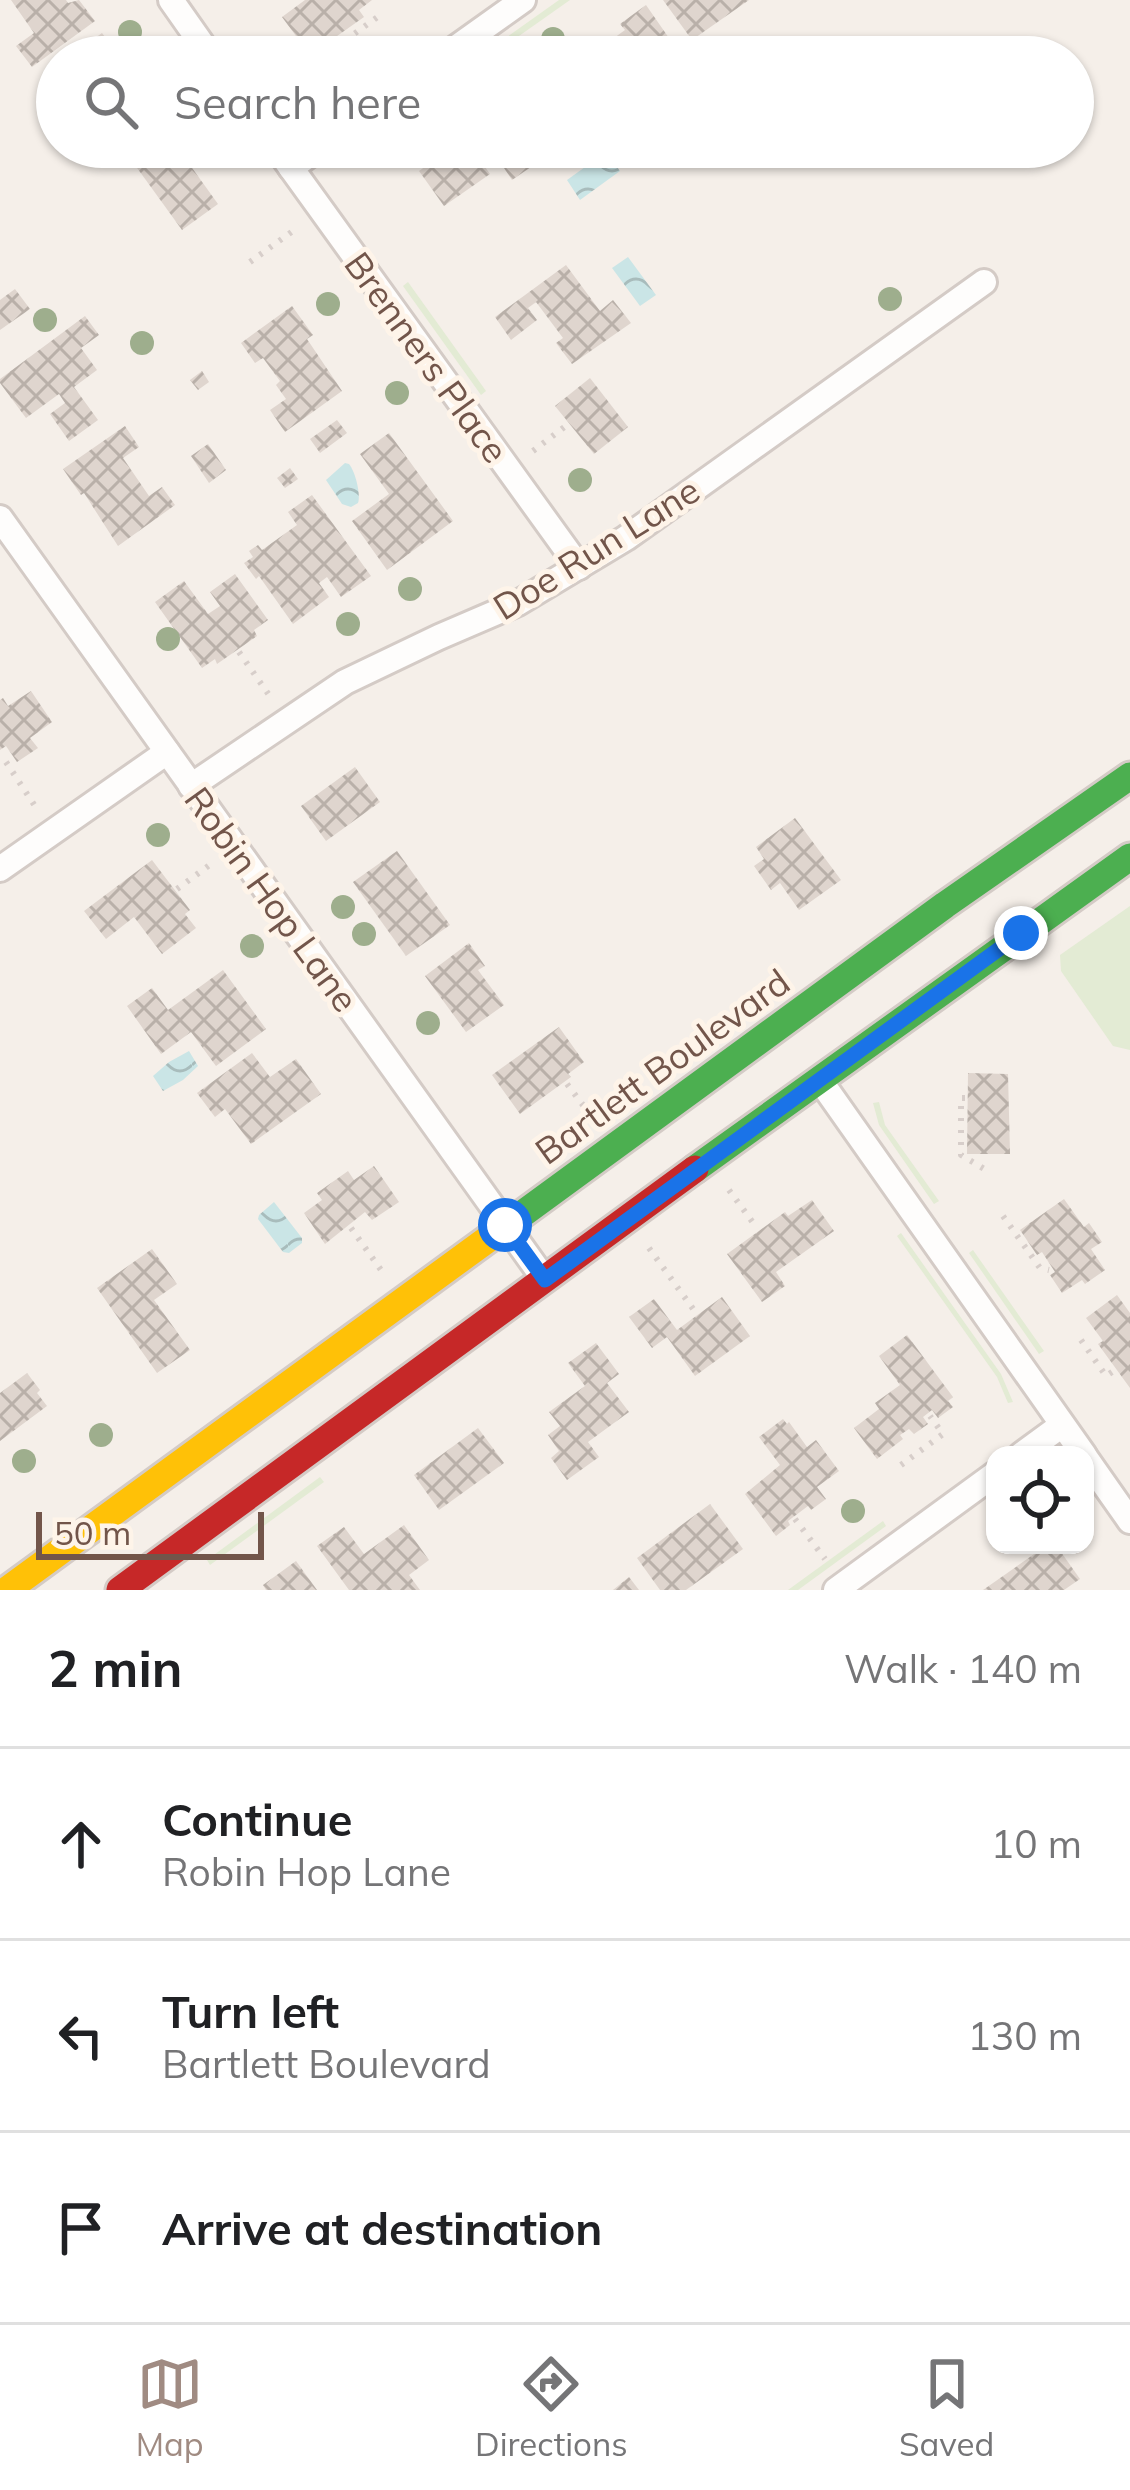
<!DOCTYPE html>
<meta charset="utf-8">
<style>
:root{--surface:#fff;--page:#f2f2f2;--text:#202124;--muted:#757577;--line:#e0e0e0;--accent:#a08b82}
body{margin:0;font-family:Mulish,sans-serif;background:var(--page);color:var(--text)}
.controls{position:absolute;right:36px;bottom:36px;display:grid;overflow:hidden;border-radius:24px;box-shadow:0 3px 9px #0004}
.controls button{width:108px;height:108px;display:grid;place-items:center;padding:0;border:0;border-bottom:3px solid var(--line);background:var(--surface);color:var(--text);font:60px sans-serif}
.scale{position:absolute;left:36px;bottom:30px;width:228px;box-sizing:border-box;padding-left:12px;border:6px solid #72554a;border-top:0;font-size:33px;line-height:42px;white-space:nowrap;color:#72554a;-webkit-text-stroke:9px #fef4e9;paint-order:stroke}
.stop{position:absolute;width:36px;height:36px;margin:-27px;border:9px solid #1a73e8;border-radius:50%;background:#fff}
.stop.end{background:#1a73e8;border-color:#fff;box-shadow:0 3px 12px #0008}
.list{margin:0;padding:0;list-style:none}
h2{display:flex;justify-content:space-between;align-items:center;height:156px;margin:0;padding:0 48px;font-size:51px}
h2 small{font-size:39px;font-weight:400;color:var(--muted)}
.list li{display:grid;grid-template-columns:78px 1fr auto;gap:36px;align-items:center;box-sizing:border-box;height:192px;padding:0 48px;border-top:3px solid var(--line)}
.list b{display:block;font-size:45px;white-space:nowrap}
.list p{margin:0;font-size:39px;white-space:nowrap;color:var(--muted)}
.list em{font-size:39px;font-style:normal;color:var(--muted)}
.icon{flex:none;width:66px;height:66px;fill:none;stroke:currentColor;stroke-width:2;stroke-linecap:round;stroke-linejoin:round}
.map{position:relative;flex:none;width:1130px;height:1590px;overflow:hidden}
.search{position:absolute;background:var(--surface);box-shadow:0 3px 9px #0004;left:36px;right:36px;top:36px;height:132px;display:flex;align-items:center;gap:30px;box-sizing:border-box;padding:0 42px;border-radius:66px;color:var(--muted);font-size:45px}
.sheet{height:732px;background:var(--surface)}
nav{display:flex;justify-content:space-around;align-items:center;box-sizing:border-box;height:168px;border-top:3px solid var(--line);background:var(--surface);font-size:33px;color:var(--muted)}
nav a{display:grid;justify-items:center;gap:6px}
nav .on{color:var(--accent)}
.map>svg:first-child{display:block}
</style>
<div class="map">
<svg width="1130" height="1590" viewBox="0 0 1130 1590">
<defs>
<pattern id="water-waves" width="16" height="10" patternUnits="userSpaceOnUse" patternTransform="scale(3)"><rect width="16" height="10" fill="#cae5e6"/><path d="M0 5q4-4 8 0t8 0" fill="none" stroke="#a8bcbc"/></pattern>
<pattern id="building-cross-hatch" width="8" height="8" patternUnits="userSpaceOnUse" patternTransform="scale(3)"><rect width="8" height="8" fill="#dfd5ce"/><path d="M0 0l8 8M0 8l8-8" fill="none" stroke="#b9b0a9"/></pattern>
</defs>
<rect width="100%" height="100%" fill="#f5efe9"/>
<g fill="#e3ebd4">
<path d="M559 0H570L489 57H479Z"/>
<path d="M408 282 486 391 481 395 403 286Z"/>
<path d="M1130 906V1050L1113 1046 1061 971 1060 955Z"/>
<path d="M879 1102 885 1125 939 1201 934 1204 879 1125 873 1103Z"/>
<path d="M901 1233 1001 1374 1013 1402 1008 1403 997 1377 897 1236Z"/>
<path d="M973 1250 1044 1351 1039 1354 969 1253Z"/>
<path d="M320 1477 324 1482 210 1565 207 1560Z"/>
<path d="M883 1521 886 1526 798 1590H788Z"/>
</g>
<g fill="url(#water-waves)">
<path d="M606 152 620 171 580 200 567 180Z"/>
<path d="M628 257 656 295 640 306 612 268Z"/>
<path d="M345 463 349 464C355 471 361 494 358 503L351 507 342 504 326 480Z"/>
<path d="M189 1051 198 1066 183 1080 163 1091 153 1076 169 1062Z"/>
<path d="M274 1202 302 1238V1243L289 1253 283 1252 258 1219 259 1215Z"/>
</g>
<g fill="url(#building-cross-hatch)">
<path d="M11 0H66L68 3 79 0 95 21 32 67 16 46 34 33Z"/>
<path d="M305 0H372L359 10 364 17 330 41 327 36 307 51 282 17Z"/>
<path d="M663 0H749L692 40Z"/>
<path d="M646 5 678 51 670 57H588L625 30 620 24Z"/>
<path d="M102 33 120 57H69Z"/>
<path d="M137 147H177L218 204 182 230 127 154Z"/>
<path d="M453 147H471L490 174 444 206 419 171Z"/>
<path d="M490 147H560L512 180Z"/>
<path d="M566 265 600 311 613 300 631 323 572 364 556 343 563 338 536 302 528 308 537 320 511 340 495 317Z"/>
<path d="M15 289 30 309 0 330V300Z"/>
<path d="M292 306 313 335 307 339 342 391 285 432 270 410 286 399 276 385 280 381 263 358 255 363 241 343Z"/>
<path d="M85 316 99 335 81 348 97 370 74 387 98 420 69 441 50 414 65 403 59 394 26 418 0 383V379Z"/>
<path d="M202 371 209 382 198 390 190 380Z"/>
<path d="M590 378 628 427 594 454 555 406Z"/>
<path d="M337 420 347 433 320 453 310 439Z"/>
<path d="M125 426 139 447 123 458 149 496 162 487 175 505 118 546 84 493 81 495 63 469Z"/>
<path d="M389 433 453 521 387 570 352 521 389 494 360 454Z"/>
<path d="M208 444 226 470 209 483 191 456Z"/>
<path d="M290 468 298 479 285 488 277 478Z"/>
<path d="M312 495 371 576 341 597 327 577 319 583 329 597 293 624 259 576 256 579 244 563 253 557 249 551 258 545 262 550 297 525 288 512Z"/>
<path d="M235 574 268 620 254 630 257 636 217 664 215 659 202 668 155 602 184 581 208 614 220 606 210 592Z"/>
<path d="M31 691 52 722 30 738 38 748 17 762 6 746 0 750V700L3 698 8 706Z"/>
<path d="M355 767 380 802 326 841 301 806Z"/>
<path d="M795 818 841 880 799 910 780 883 771 890 754 866 764 859 756 847Z"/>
<path d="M397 851 450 925 406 956 353 882Z"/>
<path d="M152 860 190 910 185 914 196 928 162 954 134 917 106 939 84 911Z"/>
<path d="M469 943 485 966 478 970 504 1005 466 1032 425 976Z"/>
<path d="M223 970 266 1029 216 1066 191 1032 161 1054 127 1006 152 988 168 1010Z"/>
<path d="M559 1027 584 1062 568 1074 571 1077 520 1114 492 1075Z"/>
<path d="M252 1053 270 1077 296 1059 321 1094 251 1144 225 1109 215 1117 197 1093Z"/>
<path d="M968 1073 1008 1074 1010 1154H967Z"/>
<path d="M374 1166 399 1202 372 1220 365 1212 325 1244 304 1213 322 1200 317 1193 348 1171 354 1180Z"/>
<path d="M1064 1199 1084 1227 1089 1223 1102 1242 1091 1249 1105 1270 1085 1284 1082 1280 1062 1293 1050 1275 1055 1272 1042 1252 1037 1255 1020 1230Z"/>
<path d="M812 1200 834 1231 776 1272 785 1286 762 1302 727 1254 785 1212 788 1216Z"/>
<path d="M152 1249 177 1284 154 1300 190 1350 157 1373 97 1288Z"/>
<path d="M1117 1295 1130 1313V1388L1098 1344 1103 1341 1086 1318Z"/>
<path d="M722 1297 750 1336 695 1376 667 1337 652 1348 629 1317 654 1299 677 1330Z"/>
<path d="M907 1335 953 1397 948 1401 953 1407 938 1418 932 1410 923 1417 928 1424 914 1434 909 1429 900 1435 903 1439 877 1459 854 1428 879 1409 875 1403 900 1385 879 1356Z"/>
<path d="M596 1343 619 1374 607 1383 629 1412 588 1442 599 1457 567 1480 551 1458 559 1451 548 1435 560 1426 549 1412 585 1386 568 1363Z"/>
<path d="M27 1373 40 1390 37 1393 47 1406 0 1441V1393Z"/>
<path d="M783 1419 787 1424 789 1422 807 1447 816 1440 839 1471 817 1487 826 1499 811 1510 808 1506 788 1521 790 1525 776 1536 745 1494 780 1465 759 1437Z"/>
<path d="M478 1428 504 1463 439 1510 414 1475Z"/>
<path d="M710 1504 743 1549 686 1590H660L637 1558Z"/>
<path d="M404 1525 429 1560 409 1575 420 1590H349L317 1546 344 1527 364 1554Z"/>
<path d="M1047 1545H1056L1080 1579 1064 1590H983Z"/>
<path d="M296 1561 317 1590H266L263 1585Z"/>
<path d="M629 1577 639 1590H613Z"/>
</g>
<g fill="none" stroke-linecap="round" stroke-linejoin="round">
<g stroke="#d4cbc6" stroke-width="30">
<g id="street">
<path d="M171 0 211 57"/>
<path d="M443 57 523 0"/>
<path d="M276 147 579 567"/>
<path d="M291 168 320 147"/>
<path d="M0 518 545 1280"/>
<path d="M191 786 345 682 439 637 518 603 626 538 984 282"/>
<path d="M0 869 167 752"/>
<path d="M819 1079 1084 1455"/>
<path d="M1021 1455 1062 1425"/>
<path d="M1085 1457 1130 1521"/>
<path d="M836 1590 995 1474"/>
</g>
</g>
<g stroke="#d4cbc6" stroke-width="33">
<g id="fast">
<path d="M695 1169 1130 857"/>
<path d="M514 1220 945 905 1130 776"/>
</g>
</g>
<g stroke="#d4cbc6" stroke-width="33">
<path id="slow" d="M7 1590 514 1220"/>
</g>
<g stroke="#d4cbc6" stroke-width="33">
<path id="jam" d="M120 1590 695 1169"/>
</g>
<g stroke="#d7ceca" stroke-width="6" stroke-dasharray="3 9" stroke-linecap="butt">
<path d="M335 41 340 44 379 16"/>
<path d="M250 262 297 228"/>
<path d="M533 451 567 425"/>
<path d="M239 652 269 695"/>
<path d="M6 762 35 806"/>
<path d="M177 889 211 864"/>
<path d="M567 1084 592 1117"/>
<path d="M965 1098H961V1155L991 1173"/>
<path d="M729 1190 754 1224"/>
<path d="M1003 1216 1040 1268 1049 1270"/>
<path d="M351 1228 381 1270"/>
<path d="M649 1248 696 1313"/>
<path d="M1081 1340 1106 1376 1115 1370"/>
<path d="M901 1465 943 1434 930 1416"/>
<path d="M795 1519 825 1559"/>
</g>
<use href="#street" stroke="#fefdfc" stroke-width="24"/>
<use href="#fast" stroke="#4caf50" stroke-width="27"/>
<use href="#slow" stroke="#ffc107" stroke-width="27"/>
<use href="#jam" stroke="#c62828" stroke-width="27"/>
</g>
<g fill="#9eae8d">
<circle cx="130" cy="32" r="12"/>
<circle cx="553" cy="39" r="12"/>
<circle cx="890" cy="299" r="12"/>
<circle cx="328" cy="304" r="12"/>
<circle cx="45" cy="320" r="12"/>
<circle cx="142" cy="343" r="12"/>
<circle cx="397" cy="393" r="12"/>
<circle cx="580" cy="480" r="12"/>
<circle cx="410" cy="589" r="12"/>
<circle cx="348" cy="624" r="12"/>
<circle cx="168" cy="639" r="12"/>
<circle cx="158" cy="835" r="12"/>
<circle cx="343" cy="907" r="12"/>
<circle cx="364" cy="934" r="12"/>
<circle cx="252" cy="946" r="12"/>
<circle cx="428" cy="1023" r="12"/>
<circle cx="101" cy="1435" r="12"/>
<circle cx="24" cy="1461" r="12"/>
<circle cx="853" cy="1511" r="12"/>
</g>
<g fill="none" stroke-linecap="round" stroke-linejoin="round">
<path stroke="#1a73e8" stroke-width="15" d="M505 1225 545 1280 1021 933"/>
</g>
<g text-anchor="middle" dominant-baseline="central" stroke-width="10" stroke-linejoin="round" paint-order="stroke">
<g font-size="36" fill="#72554a" stroke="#fef4e9">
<text transform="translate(427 357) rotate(54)">Brenners Place</text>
<text transform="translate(596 548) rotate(-32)">Doe Run Lane</text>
<text transform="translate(272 899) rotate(54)">Robin Hop Lane</text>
<text transform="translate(662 1066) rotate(-36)">Bartlett Boulevard</text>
</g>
</g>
</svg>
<div class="controls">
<button><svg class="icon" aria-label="locate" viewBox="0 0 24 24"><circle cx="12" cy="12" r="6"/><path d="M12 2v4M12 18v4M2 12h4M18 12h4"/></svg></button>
</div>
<div class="scale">50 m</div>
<div class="stop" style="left:505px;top:1225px"></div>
<div class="stop end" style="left:1021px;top:933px"></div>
<div class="search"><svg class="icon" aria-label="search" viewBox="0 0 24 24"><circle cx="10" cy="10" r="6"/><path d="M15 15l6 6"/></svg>Search here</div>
</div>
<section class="sheet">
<h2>2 min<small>Walk · 140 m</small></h2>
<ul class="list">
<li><svg class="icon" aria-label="ahead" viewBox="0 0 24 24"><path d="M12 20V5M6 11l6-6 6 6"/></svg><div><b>Continue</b><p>Robin Hop Lane</p></div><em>10 m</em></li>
<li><svg class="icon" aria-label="left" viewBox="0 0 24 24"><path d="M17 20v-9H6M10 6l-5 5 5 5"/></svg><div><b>Turn left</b><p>Bartlett Boulevard</p></div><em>130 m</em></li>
<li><svg class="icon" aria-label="arrive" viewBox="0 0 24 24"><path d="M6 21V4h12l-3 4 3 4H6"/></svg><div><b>Arrive at destination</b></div></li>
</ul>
</section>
<nav>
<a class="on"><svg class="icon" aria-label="map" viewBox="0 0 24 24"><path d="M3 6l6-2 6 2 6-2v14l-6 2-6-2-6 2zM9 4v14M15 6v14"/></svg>Map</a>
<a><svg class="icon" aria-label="directions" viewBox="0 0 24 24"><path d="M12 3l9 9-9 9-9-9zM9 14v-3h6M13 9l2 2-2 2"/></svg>Directions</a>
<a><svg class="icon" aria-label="saved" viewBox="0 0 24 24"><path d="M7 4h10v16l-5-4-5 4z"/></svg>Saved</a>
</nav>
